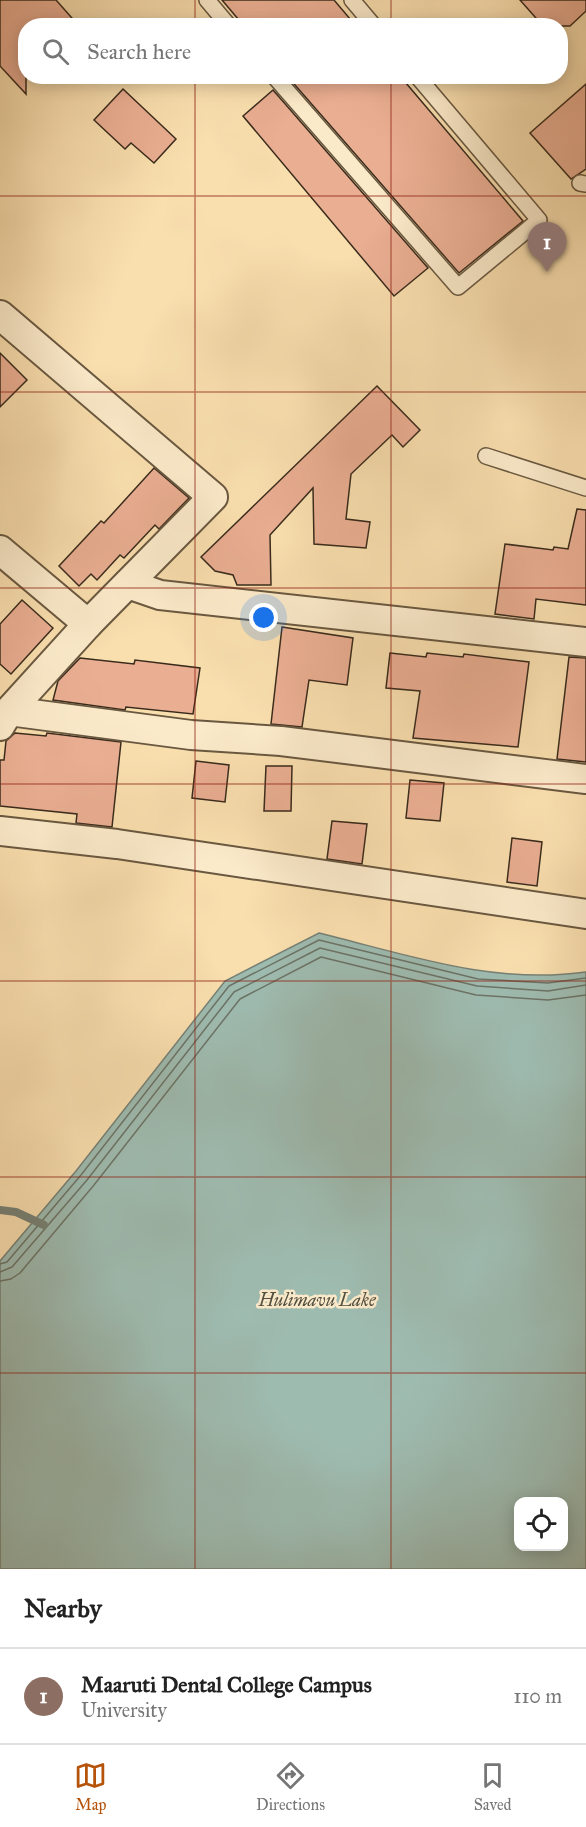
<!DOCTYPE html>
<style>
:root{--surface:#fff;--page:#f6f6f6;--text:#222;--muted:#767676;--line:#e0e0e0;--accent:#b45309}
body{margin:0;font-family:"IM FELL Great Primer",serif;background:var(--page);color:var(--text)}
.controls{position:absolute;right:18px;bottom:18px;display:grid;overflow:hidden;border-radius:12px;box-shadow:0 3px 15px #0003}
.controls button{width:54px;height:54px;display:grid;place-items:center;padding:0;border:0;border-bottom:2px solid var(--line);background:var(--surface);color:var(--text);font:30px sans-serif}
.you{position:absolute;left:264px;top:618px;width:21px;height:21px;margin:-15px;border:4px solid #fff;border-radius:50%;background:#1a73e8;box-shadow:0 0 0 9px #1a73e833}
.badge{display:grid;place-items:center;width:39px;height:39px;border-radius:50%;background:var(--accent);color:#fff;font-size:20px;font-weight:700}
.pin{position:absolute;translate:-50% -50px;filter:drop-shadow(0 2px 3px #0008)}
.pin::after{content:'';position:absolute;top:32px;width:21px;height:18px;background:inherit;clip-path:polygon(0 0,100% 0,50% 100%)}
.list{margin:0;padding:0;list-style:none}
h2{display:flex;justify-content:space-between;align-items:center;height:78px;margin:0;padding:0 24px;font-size:26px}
h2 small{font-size:20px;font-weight:400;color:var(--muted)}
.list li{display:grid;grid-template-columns:39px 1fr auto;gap:18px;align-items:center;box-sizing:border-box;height:96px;padding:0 24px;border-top:2px solid var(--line)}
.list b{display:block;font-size:22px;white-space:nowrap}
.list p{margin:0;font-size:20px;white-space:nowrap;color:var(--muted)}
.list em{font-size:20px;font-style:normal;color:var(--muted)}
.icon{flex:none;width:33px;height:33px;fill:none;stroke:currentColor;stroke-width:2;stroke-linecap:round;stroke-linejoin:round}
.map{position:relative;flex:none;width:586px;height:1569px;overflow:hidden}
.search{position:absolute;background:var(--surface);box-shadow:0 3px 15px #0003;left:18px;right:18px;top:18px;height:66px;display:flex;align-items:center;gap:15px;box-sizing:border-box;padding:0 21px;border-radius:24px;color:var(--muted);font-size:22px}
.sheet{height:174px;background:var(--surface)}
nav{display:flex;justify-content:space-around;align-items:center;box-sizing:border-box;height:84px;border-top:2px solid var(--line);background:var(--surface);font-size:16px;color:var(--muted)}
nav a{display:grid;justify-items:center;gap:3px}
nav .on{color:var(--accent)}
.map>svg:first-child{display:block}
</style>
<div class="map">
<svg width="586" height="1569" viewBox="0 0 586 1569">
<rect width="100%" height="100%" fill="#f9deae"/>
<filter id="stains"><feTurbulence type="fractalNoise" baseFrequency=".00333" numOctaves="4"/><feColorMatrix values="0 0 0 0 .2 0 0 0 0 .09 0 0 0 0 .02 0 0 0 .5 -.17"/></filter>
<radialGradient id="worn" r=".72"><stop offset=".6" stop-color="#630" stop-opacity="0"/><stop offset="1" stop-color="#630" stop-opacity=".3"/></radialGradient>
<path fill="#9ebbb0" stroke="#768175" stroke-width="1.5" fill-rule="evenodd" d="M319 933C409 955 492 985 586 972V1569H0V1261L76 1171 225 981ZM518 1502H564V1546H518Z"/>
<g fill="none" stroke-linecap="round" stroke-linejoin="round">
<g stroke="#6c7366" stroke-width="1.5">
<path d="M0 1264 7 1262 81 1175 229 986 319 940 478 979 548 983 586 978"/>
<path d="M0 1272 12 1267 87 1180 234 992 320 948 477 986 548 991 586 985"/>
<path d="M0 1281 11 1279 20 1273 94 1185 240 999 321 957 476 995 548 1000 586 995"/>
</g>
<path stroke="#768175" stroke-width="8" d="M0 1210 16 1212 44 1225"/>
</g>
<g fill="#eaae92" stroke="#392b1c" stroke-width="1.5">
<path d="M0 0H56L79 26H26V94L0 66Z"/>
<path d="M222 0H334L356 26H244Z"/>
<path d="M520 0H586V11L570 26H543Z"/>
<path d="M400 76 523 221 459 273 288 77Z"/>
<path d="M586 84V169L571 179 530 133Z"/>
<path d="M123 89 176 139 154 163 131 143 125 149 94 120Z"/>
<path d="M273 90 428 268 394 296 243 116Z"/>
<path d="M0 353 27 380 0 407Z"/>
<path d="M377 386 420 430 403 447 392 435 351 474 346 519 370 522 366 548 314 544 313 488 270 535 271 585H237L233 575 215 571 201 557Z"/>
<path d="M154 468 189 498 159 529 155 525 124 558 120 555 97 580 91 574 79 586 59 566 101 521 104 523Z"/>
<path d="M577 509 586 510V605L536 599 534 619 495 614 505 544 553 550 554 547 568 549Z"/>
<path d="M22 600 53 628 11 674 0 664V624Z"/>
<path d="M282 627 353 638 347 685 309 680 302 727 271 724Z"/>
<path d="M390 653 426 657 427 653 463 657 464 654 529 662 518 747 413 738 420 691 386 688Z"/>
<path d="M569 657 586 658V762L557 759Z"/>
<path d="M80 658 134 664 135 660 200 668 193 714 126 707 125 710 53 700 58 681Z"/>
<path d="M15 733 46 736 47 733 121 742 112 827 76 823 77 814 0 806V760H4L6 741Z"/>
<path d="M196 761 229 765 225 802 192 798Z"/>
<path d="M266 766H292L291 811H264Z"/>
<path d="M410 780 444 783 440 821 406 818Z"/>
<path d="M332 821 367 824 362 864 327 859Z"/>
<path d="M512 838 542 842 537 886 507 882Z"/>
</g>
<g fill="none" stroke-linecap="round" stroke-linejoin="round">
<g stroke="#695840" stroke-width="18">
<g id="service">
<path d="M207 0 229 26"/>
<path d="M352 0 374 26"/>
<path d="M274 76 458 287 539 220 417 76"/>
<path d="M580 183 586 184"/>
<path d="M486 456 586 488"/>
</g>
</g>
<g stroke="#695840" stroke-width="32">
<g id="minor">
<path d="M0 315 213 497 88 624 9 711 0 726"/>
<path d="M0 550 88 624"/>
<path d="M128 584 160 595 586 642"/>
<path d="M9 711 191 735 281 741 586 779"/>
<path d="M0 831 117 844 586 914"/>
</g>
</g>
<use href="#service" stroke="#fbeaca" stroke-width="15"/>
<use href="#minor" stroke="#fbeaca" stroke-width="28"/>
</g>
<path fill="none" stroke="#8f2418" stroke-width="1.5" stroke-opacity="0.55" d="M195 0V26M391 0V26M195 76V1569M391 76V1569M0 196H586M0 392H586M0 588H586M0 784H586M0 981H586M0 1177H586M0 1373H586"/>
<g text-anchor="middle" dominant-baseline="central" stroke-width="5" stroke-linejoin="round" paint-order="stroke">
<g font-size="18" font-style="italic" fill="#524f41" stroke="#fbeaca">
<text x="317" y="1300">Hulimavu Lake</text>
</g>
</g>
<rect width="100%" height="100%" filter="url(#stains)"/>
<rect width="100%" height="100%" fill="url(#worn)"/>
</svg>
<div class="controls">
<button><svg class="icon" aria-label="locate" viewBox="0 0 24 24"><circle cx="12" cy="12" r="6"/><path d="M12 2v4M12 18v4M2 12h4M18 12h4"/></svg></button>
</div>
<div class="you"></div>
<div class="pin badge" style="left:547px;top:272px;background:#8d6e63">1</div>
<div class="search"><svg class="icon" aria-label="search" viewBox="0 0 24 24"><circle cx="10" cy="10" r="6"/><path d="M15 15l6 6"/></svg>Search here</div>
</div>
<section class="sheet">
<h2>Nearby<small></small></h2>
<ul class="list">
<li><span class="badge" style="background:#8d6e63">1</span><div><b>Maaruti Dental College Campus</b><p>University</p></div><em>110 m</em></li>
</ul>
</section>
<nav>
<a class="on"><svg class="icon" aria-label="map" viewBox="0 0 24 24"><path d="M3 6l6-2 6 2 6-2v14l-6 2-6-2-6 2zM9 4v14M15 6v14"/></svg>Map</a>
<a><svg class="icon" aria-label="directions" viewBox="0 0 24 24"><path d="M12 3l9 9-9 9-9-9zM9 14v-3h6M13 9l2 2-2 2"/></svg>Directions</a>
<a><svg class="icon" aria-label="saved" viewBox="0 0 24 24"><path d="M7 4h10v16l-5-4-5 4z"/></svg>Saved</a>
</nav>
